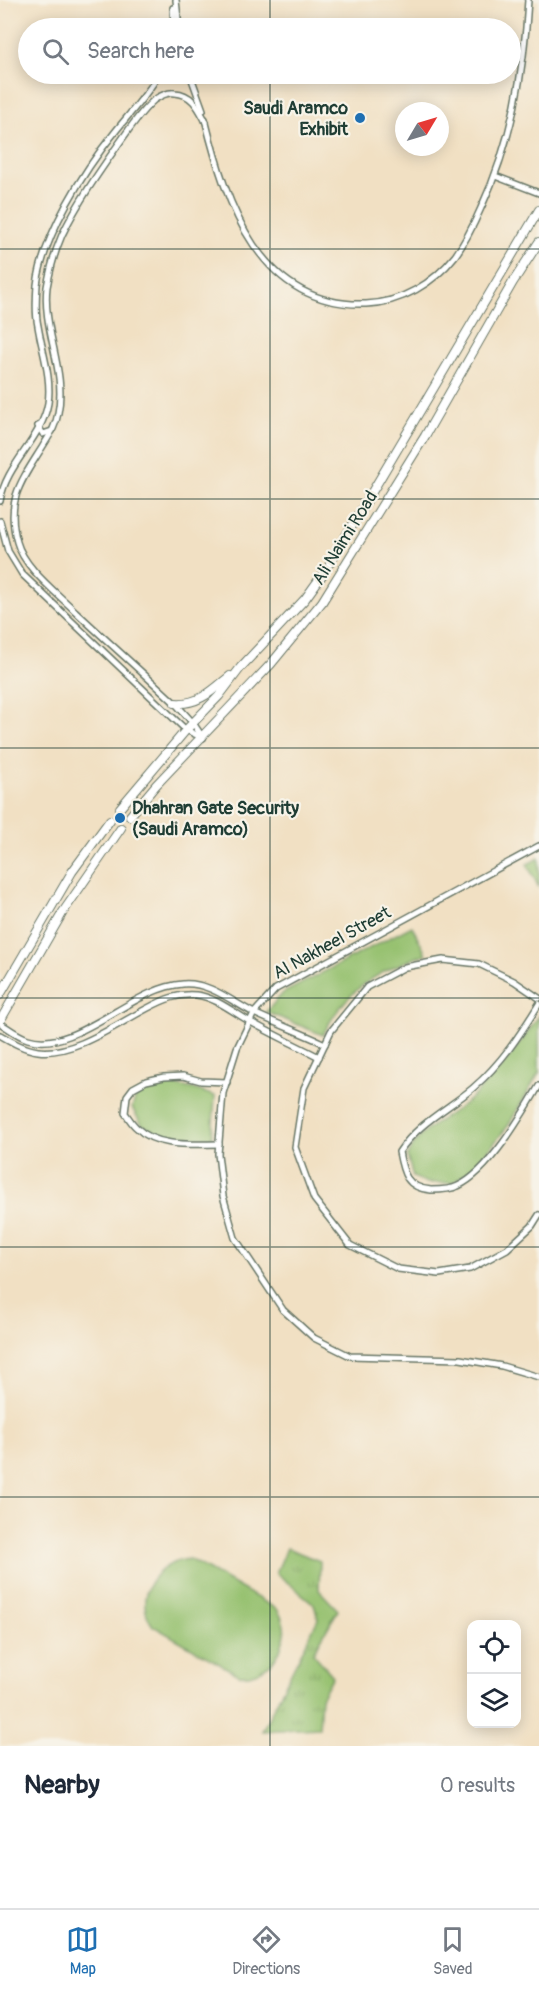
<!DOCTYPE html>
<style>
:root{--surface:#fff;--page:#f2f2f3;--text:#1f2937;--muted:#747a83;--line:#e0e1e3;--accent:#1f6fb2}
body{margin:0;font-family:Pangolin,sans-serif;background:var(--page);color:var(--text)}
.controls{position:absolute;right:18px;bottom:18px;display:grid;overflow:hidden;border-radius:12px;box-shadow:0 3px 15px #0003}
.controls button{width:54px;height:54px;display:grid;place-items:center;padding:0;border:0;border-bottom:2px solid var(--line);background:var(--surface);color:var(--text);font:30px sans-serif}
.compass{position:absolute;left:395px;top:102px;width:54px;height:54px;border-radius:50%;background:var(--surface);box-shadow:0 3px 15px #0003;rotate:52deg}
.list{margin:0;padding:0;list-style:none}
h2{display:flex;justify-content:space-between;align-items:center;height:78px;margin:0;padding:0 24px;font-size:26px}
h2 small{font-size:20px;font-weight:400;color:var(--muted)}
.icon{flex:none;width:33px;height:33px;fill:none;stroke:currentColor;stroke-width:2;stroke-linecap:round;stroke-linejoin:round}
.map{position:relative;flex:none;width:539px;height:1746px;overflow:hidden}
.search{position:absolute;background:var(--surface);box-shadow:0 3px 15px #0003;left:18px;right:18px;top:18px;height:66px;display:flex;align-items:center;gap:15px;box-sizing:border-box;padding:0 21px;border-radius:33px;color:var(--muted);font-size:22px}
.sheet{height:162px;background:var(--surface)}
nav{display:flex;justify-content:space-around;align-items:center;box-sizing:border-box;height:84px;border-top:2px solid var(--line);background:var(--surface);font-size:16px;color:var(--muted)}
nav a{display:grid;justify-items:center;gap:3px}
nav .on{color:var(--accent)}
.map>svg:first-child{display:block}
</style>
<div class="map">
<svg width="539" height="1746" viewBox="0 0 539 1746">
<defs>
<pattern id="grass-tufts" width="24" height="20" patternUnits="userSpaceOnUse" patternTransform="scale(1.5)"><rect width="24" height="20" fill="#96c16f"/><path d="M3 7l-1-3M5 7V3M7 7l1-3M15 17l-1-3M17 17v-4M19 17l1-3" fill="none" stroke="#7a9e5c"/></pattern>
</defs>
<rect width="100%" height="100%" fill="#f7f3e8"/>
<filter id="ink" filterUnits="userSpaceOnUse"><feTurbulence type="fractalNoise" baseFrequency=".0167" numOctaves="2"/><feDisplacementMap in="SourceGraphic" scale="12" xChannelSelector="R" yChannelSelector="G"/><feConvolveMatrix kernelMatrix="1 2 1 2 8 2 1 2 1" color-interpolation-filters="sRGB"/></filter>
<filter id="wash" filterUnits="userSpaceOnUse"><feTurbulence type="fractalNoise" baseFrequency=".008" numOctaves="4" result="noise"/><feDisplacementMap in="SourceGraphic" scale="24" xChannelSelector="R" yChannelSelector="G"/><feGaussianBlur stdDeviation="1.35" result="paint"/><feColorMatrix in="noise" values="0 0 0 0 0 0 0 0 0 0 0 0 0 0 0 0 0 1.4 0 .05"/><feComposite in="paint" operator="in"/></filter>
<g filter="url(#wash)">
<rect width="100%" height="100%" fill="#f1e0c3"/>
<path fill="url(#grass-tufts)" stroke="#5a7f52" stroke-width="1.5" d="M287 1548 320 1561 319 1590 338 1610 313 1653 333 1676 321 1698 319 1728 262 1731 318 1619 314 1604 276 1573Z"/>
<g fill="#96c16f" stroke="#5a7f52" stroke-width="1.5">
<path d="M539 858V888L527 864Z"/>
<path d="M412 926 426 954C380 970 345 989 323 1035L266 1012 283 993Z"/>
<path d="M539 1016V1073L508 1126 475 1167 452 1183H427L413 1177 407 1156C419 1131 439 1122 460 1107 469 1101 477 1093 484 1085 506 1065 522 1040 539 1016Z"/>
<path d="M169 1084 194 1089 215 1096 212 1138 167 1136 142 1125 132 1108 136 1096 150 1088Z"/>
<path d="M190 1559 277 1609 282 1618 284 1626 285 1635 280 1651 271 1664 258 1672 249 1675H239L153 1626C131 1596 157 1561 190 1559Z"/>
</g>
</g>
<g filter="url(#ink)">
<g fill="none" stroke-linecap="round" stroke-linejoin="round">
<g stroke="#687666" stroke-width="8">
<g id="minor">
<path d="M176 0 179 28"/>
<path d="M173 8 174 28"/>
<path d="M190 74 203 110"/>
<path d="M205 119C226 204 260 308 366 304 401 303 434 283 455 256 466 241 474 224 481 208 512 142 524 72 528 0"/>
<path d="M495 176 539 193"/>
<path d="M38 426 43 434 52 431"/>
<path d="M0 501C6 464 42 439 48 403 52 378 42 351 38 326 35 313 36 299 37 285 43 236 84 170 115 132 130 113 147 95 159 74"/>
<path d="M0 521 8 551 22 574 186 730 201 737"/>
<path d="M203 738 193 723 175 703C142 672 108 642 75 611 56 592 24 568 17 542 5 500 22 480 43 446 50 435 56 426 58 413 67 371 42 329 47 287 50 270 55 251 62 235 78 202 99 172 120 142 130 128 141 111 154 100 160 96 168 92 175 93 193 94 199 109 206 122"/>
<path d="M539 846 276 989 254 1013 237 1048 223 1093 218 1154 223 1196 235 1238 283 1310 314 1338 350 1356 460 1359 502 1366 539 1377"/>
<path d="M539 998 514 981 479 964 443 960 405 967 367 987 331 1031 304 1088 295 1147 314 1199 350 1245 398 1269 439 1274 470 1269 507 1249 532 1226 539 1215"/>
<path d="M539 1004C520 1035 501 1064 473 1088 448 1109 418 1123 399 1152 403 1173 406 1188 431 1190 439 1190 450 1190 458 1186 489 1172 522 1115 539 1086"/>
<path d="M0 1023C8 1028 18 1036 28 1039 76 1054 132 987 183 984 210 982 232 1002 254 1013 277 1024 302 1033 325 1044"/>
<path d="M0 1035C12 1042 24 1049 38 1051 73 1056 117 1024 148 1008 163 1000 178 993 196 995 215 997 233 1012 249 1021 272 1034 296 1045 319 1057"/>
<path d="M219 1144C193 1144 157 1148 137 1128 132 1124 129 1118 125 1113L127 1096 133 1088 146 1081 164 1077 183 1076 201 1081 227 1082"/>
</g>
</g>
<g stroke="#687666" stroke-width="10">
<g id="secondary">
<path d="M330 563 539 210"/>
<path d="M175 703C199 705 213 690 230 676"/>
<path d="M120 808 186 730 219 696 241 667 305 599 323 574"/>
<path d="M130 816 156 785 271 664 322 602 425 436 513 282 539 242"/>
<path d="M0 995 72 872 110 820"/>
<path d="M0 1021 63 912 121 828"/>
</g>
</g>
<use href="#minor" stroke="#fff" stroke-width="5"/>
<use href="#secondary" stroke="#fff" stroke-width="8"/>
</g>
</g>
<path fill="none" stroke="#1f3d34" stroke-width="1.5" stroke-opacity="0.55" d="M270 0V28M270 74V1746M0 249H539M0 499H539M0 748H539M0 998H539M0 1247H539M0 1497H539"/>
<g fill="#1f6fb2" stroke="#f7f3e8" stroke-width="2">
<circle cx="360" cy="118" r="6"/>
<circle cx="120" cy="818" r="6"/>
</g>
<g text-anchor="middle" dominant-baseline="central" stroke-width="4.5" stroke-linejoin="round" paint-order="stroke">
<g font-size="18" font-weight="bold" fill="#1f3d34" stroke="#f7f3e8" text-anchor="end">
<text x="348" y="108">Saudi Aramco<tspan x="348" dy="21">Exhibit</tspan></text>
<text x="132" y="808" text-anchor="start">Dhahran Gate Security<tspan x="132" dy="21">(Saudi Aramco)</tspan></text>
</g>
<g font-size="18" fill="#1f3d34" stroke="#f7f3e8">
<text transform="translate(345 538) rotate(-58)">Ali Naimi Road</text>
<text transform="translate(332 943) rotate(-29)">Al Nakheel Street</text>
</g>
</g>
</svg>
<div class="controls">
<button><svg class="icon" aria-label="locate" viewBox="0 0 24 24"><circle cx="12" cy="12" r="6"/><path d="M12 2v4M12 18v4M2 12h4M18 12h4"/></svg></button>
<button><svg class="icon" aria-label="layers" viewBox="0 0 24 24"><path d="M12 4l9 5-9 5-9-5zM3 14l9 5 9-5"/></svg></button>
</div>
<svg class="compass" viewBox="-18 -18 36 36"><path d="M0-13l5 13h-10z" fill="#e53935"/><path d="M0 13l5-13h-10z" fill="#747a83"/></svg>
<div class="search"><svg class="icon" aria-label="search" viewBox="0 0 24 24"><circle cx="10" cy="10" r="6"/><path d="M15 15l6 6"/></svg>Search here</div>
</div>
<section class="sheet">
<h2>Nearby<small>0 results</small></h2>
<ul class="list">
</ul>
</section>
<nav>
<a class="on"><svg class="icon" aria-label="map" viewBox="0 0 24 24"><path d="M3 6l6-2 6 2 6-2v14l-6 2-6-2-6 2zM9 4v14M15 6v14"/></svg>Map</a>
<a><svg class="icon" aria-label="directions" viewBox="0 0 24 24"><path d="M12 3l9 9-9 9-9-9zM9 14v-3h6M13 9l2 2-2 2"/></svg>Directions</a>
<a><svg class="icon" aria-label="saved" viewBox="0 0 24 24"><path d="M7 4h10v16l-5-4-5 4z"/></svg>Saved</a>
</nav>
